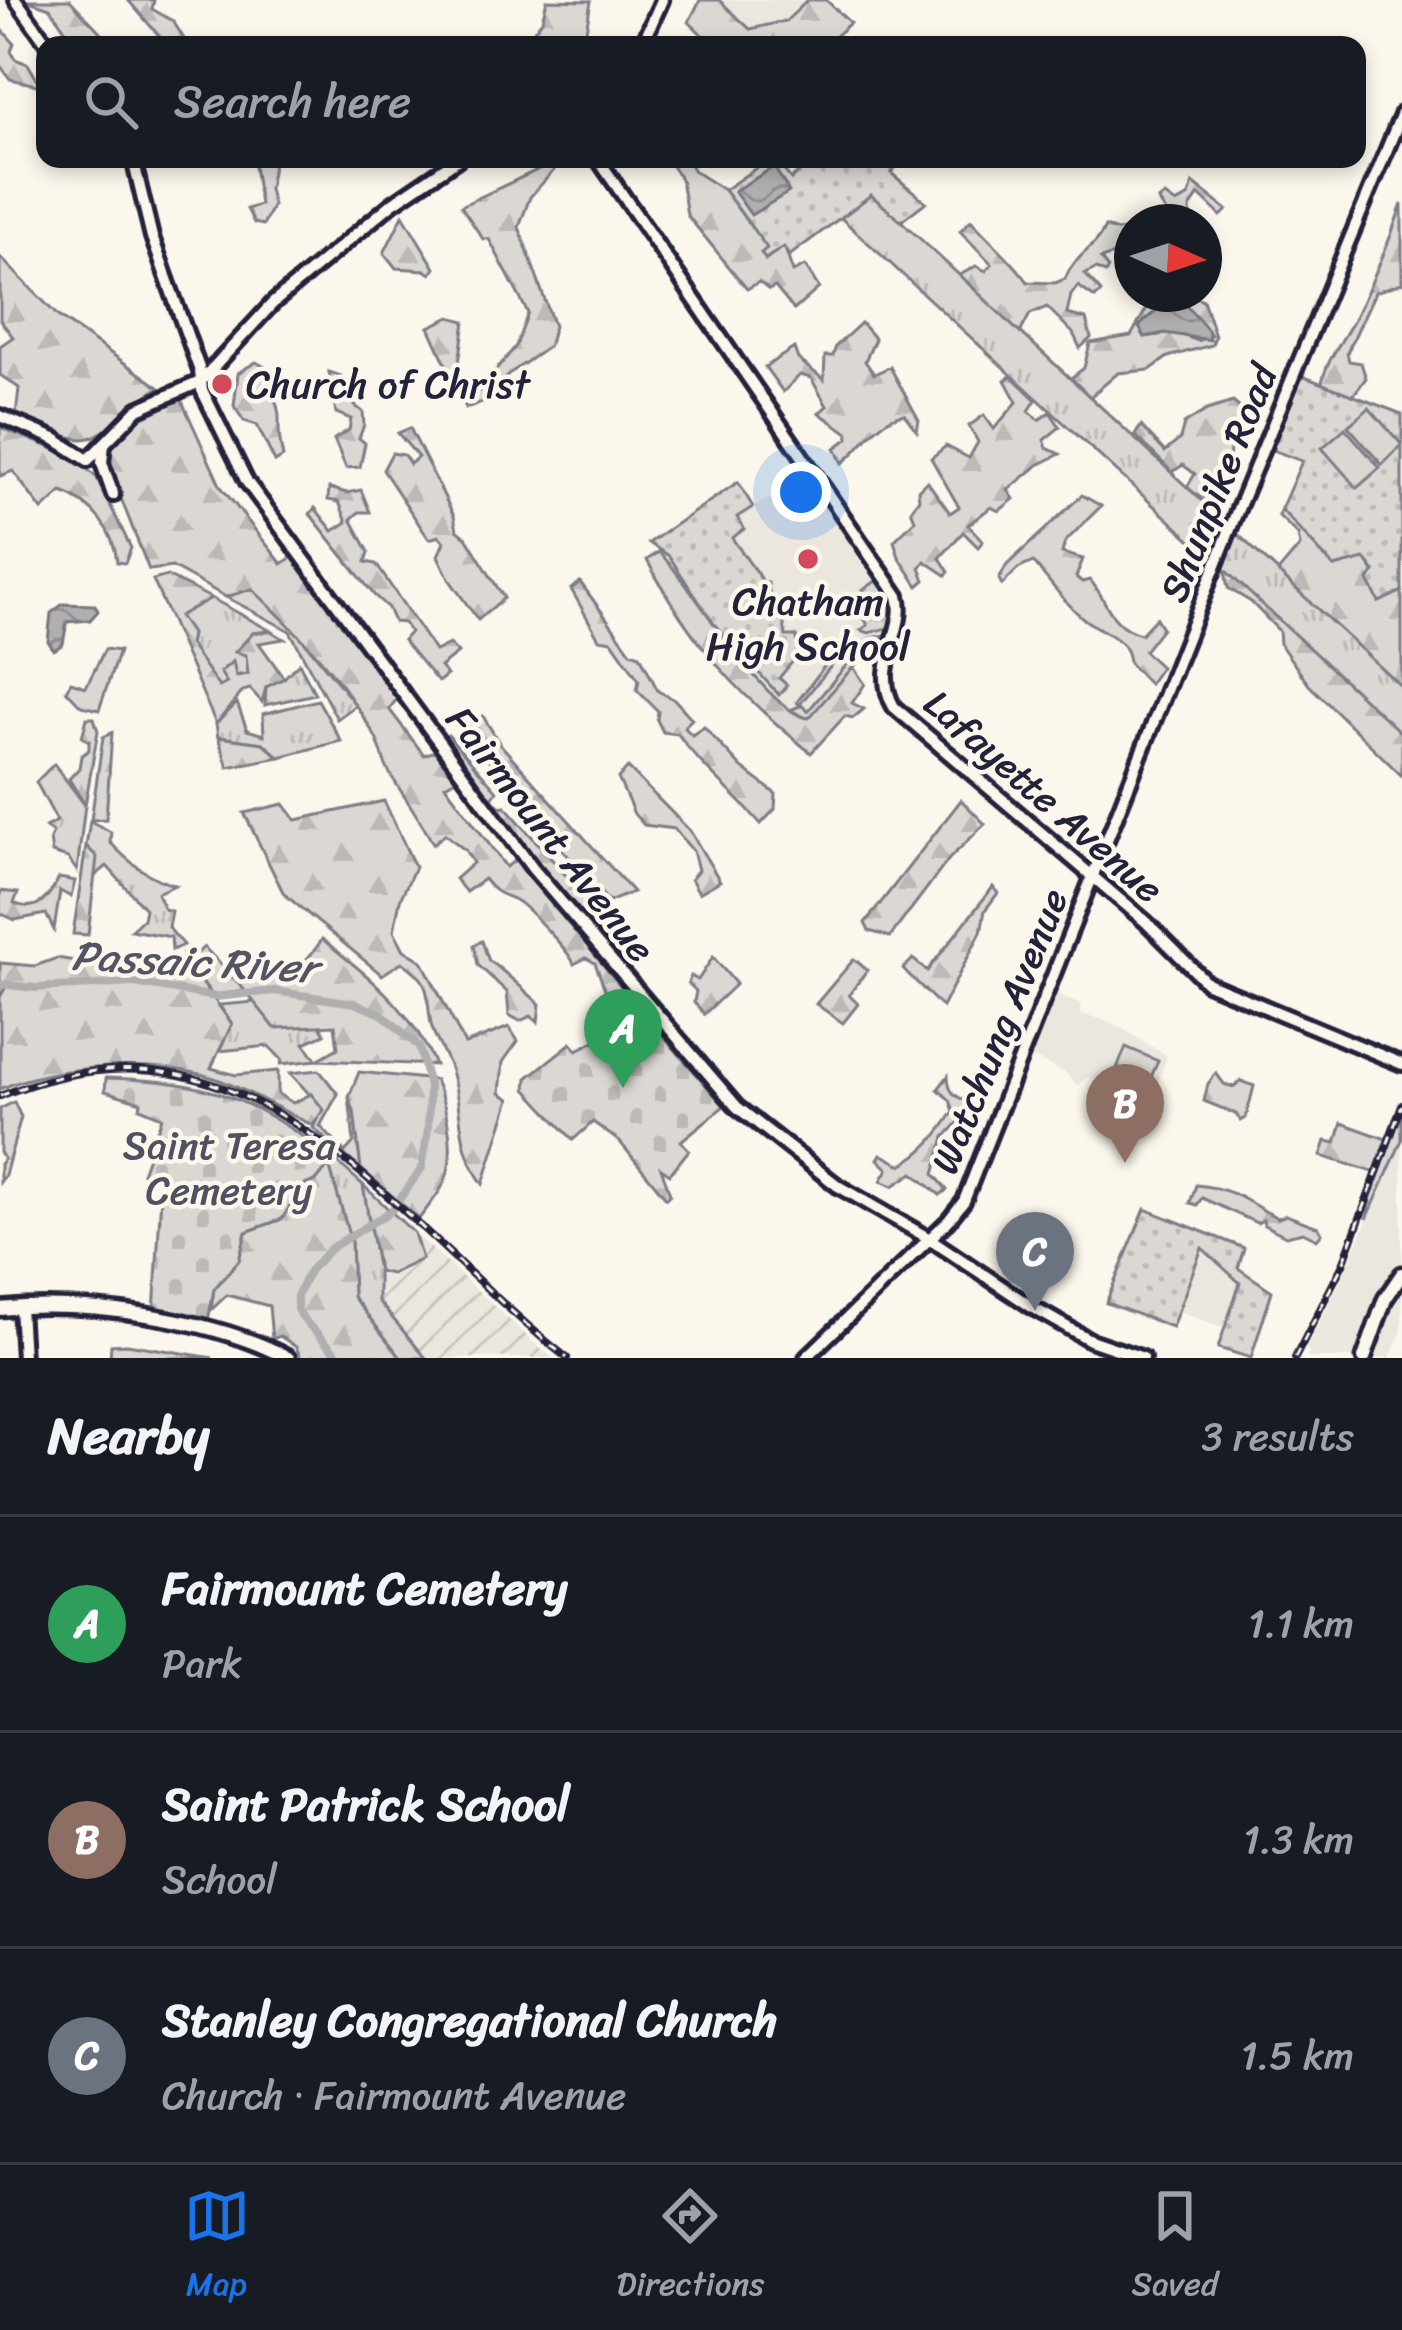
<!DOCTYPE html>
<meta charset="utf-8">
<style>
:root{--surface:#171b24;--page:#20242c;--text:#f1f3f6;--muted:#9ea1a6;--line:#363941;--accent:#1a73e8}
body{margin:0;font-family:Sriracha,sans-serif;background:var(--page);color:var(--text)}
.compass{position:absolute;left:1114px;top:204px;width:108px;height:108px;border-radius:50%;background:var(--surface);box-shadow:0 6px 18px #0003;rotate:93deg}
.you{position:absolute;left:801px;top:492px;width:42px;height:42px;margin:-30px;border:9px solid #fff;border-radius:50%;background:#1a73e8;box-shadow:0 0 0 18px #1a73e833}
.badge{display:grid;place-items:center;width:78px;height:78px;border-radius:50%;background:var(--accent);color:#fff;font-size:39px;font-weight:700}
.pin{position:absolute;translate:-50% -99px;filter:drop-shadow(0 3px 6px #0008)}
.pin::after{content:'';position:absolute;top:63px;width:42px;height:36px;background:inherit;clip-path:polygon(0 0,100% 0,50% 100%)}
.list{margin:0;padding:0;list-style:none}
h2{display:flex;justify-content:space-between;align-items:center;height:156px;margin:0;padding:0 48px;font-size:51px}
h2 small{font-size:39px;font-weight:400;color:var(--muted)}
.list li{display:grid;grid-template-columns:78px 1fr auto;gap:36px;align-items:center;box-sizing:border-box;height:216px;padding:0 48px;border-top:3px solid var(--line)}
.list b{display:block;font-size:45px;white-space:nowrap}
.list p{margin:0;font-size:39px;white-space:nowrap;color:var(--muted)}
.list em{font-size:39px;font-style:normal;color:var(--muted)}
.icon{flex:none;width:66px;height:66px;fill:none;stroke:currentColor;stroke-width:2;stroke-linecap:round;stroke-linejoin:round}
.map{position:relative;flex:none;width:1402px;height:1358px;overflow:hidden}
.search{position:absolute;background:var(--surface);box-shadow:0 6px 18px #0003;left:36px;right:36px;top:36px;height:132px;display:flex;align-items:center;gap:30px;box-sizing:border-box;padding:0 42px;border-radius:24px;color:var(--muted);font-size:45px}
.sheet{height:804px;background:var(--surface)}
nav{display:flex;justify-content:space-around;align-items:center;box-sizing:border-box;height:168px;border-top:3px solid var(--line);background:var(--surface);font-size:33px;color:var(--muted)}
nav a{display:grid;justify-items:center;gap:6px}
nav .on{color:var(--accent)}
.map>svg:first-child{display:block}
</style>
<div class="map">
<svg width="1402" height="1358" viewBox="0 0 1402 1358">
<defs>
<pattern id="industrial-furrows" width="10" height="10" patternUnits="userSpaceOnUse" patternTransform="scale(3)"><rect width="10" height="10" fill="#ebe7df"/><path d="M-1 1l2-2M0 10L10 0M9 11l2-2" fill="none" stroke="#c9c6c0"/></pattern>
<pattern id="grass-tufts" width="24" height="20" patternUnits="userSpaceOnUse" patternTransform="scale(3)"><rect width="24" height="20" fill="#dbd8d3"/><path d="M3 7l-1-3M5 7V3M7 7l1-3M15 17l-1-3M17 17v-4M19 17l1-3" fill="none" stroke="#bcb9b6"/></pattern>
<pattern id="forest-firs" width="22" height="20" patternUnits="userSpaceOnUse" patternTransform="scale(3)"><rect width="22" height="20" fill="#dbd8d3"/><path d="M5 1l3.5 6h-7zM16 11l3.5 6h-7z" fill="#bcb9b6"/></pattern>
<pattern id="cemetery-stones" width="16" height="16" patternUnits="userSpaceOnUse" patternTransform="scale(3)"><rect width="16" height="16" fill="#dbd8d3"/><path d="M2 7V4a2 2 0 0 1 4 0v3zM10 15v-3a2 2 0 0 1 4 0v3z" fill="#bcb9b6"/></pattern>
<pattern id="park-dots" width="8" height="8" patternUnits="userSpaceOnUse" patternTransform="scale(3)"><rect width="8" height="8" fill="#dbd8d3"/><path d="M2 2h.1M6 6h.1" fill="none" stroke="#bcb9b6" stroke-width="1.8" stroke-linecap="round"/></pattern>
<pattern id="water-waves" width="16" height="10" patternUnits="userSpaceOnUse" patternTransform="scale(3)"><rect width="16" height="10" fill="#b1aeb0"/><path d="M0 5q4-4 8 0t8 0" fill="none" stroke="#908d90"/></pattern>
</defs>
<rect width="100%" height="100%" fill="#fbf7ec"/>
<filter id="ink" filterUnits="userSpaceOnUse"><feTurbulence type="fractalNoise" baseFrequency=".00833" numOctaves="2"/><feDisplacementMap in="SourceGraphic" scale="24" xChannelSelector="R" yChannelSelector="G"/><feConvolveMatrix kernelMatrix="1 2 1 2 8 2 1 2 1" color-interpolation-filters="sRGB"/></filter>
<g filter="url(#ink)">
<g fill="#ebe7df">
<path d="M719 0H808L786 21 750 29Z"/>
<path d="M811 473 896 597 892 625 884 640 878 641 866 653 809 719 800 718 763 687 653 542 738 482 754 507Z"/>
<path d="M1048 990 1081 1004 1080 1013 1115 1024 1167 1056 1139 1135 1115 1124 1123 1093 1088 1077 1077 1086 1067 1074 1023 1053Z"/>
<path d="M1402 1140V1331L1390 1358H1306L1310 1351 1306 1349 1345 1272Z"/>
<path d="M1145 1209 1244 1248 1238 1268 1272 1291 1251 1358 1218 1348 1224 1328 1178 1311 1172 1327 1106 1303Z"/>
</g>
<path fill="url(#industrial-furrows)" d="M393 1213 541 1349 553 1358H401L351 1242Z"/>
<g fill="url(#grass-tufts)" stroke="#7e7d87" stroke-width="3">
<path d="M872 194 1402 687V734L841 218Z"/>
<path d="M880 578 896 597 891 627 869 633 861 630 868 625 854 602 844 613 848 601Z"/>
<path d="M252 588 296 631 356 705 337 719 290 631 226 597Z"/>
<path d="M211 598 271 631 253 633 236 652 247 655 248 675 236 676 233 662 227 684 219 688 189 644 191 634 178 615Z"/>
<path d="M886 635 858 662 809 719 790 710 800 706 797 702 836 651 840 655 800 704 808 711 854 656 855 650 871 638Z"/>
<path d="M299 663 315 694 265 705 266 687 284 678Z"/>
<path d="M318 700 341 741 279 757 263 743 218 737 216 724 237 703 247 730 264 735 263 714Z"/>
<path d="M54 764 85 805 77 871 68 858 52 853 50 839 53 833 45 827 57 821 36 782Z"/>
<path d="M90 821 111 832 110 842C126 860 151 880 175 885L157 893 164 909 171 911 168 927 183 945 172 950 171 937 131 930 143 919 145 909 107 866 94 877 96 857 86 846Z"/>
<path d="M204 947 246 991 212 995 183 954 188 949 194 956Z"/>
<path d="M255 1002 275 1028 320 1025 325 1034 304 1043 317 1060 281 1064 282 1060 269 1046 219 1051 232 1024 219 1005Z"/>
<path d="M319 1070 338 1094 320 1126 345 1152 354 1142 349 1097 354 1111 361 1169 313 1128 323 1109 290 1073Z"/>
<path d="M334 1159 363 1185 378 1271V1301L426 1358H401L353 1297 351 1242 329 1165Z"/>
</g>
<g fill="url(#forest-firs)" stroke="#7e7d87" stroke-width="3" fill-rule="evenodd">
<path d="M26 0H70L102 34 104 45H76L50 8Z"/>
<path d="M128 0H154L152 9 173 21 186 42 167 45Z"/>
<path d="M547 0 591 1 585 37 589 45 509 42 513 33 528 38 542 20Z"/>
<path d="M700 0H719L750 29 786 21 808 0H826L850 23 825 45H713L689 22Z"/>
<path d="M0 27 14 43 11 51 15 59 28 64 41 86 10 79 0 65Z"/>
<path d="M253 159H274L269 189 273 205 263 225 254 223 247 209 260 205Z"/>
<path d="M667 159H687L694 171 724 190 768 248 766 259 784 246 793 272 805 266 819 288 794 310 775 287 769 290 759 282 747 289 687 215 681 179Z"/>
<path d="M548 165 555 169 530 197 519 227 554 326 548 347 509 374 488 400 466 408 429 327 450 317 465 321 458 370 471 394 479 391 516 346 528 313 489 239H483L461 206Z"/>
<path d="M1193 183 1227 210 1221 216 1199 195 1190 208 1191 222H1150L1149 218 1162 219 1168 215 1158 200 1165 196 1176 204 1189 196Z"/>
<path d="M1402 204V283L1375 292 1347 353 1349 361 1361 363 1366 378 1341 412 1321 388C1325 360 1342 343 1354 319 1373 281 1389 243 1402 204Z"/>
<path d="M403 215 435 268 431 274 425 270 396 268 384 253Z"/>
<path d="M971 220C990 242 1010 257 1028 282L1055 283 1065 279C1074 255 1097 248 1105 227L1117 231 1132 229V266L1122 252 1101 259 1108 269 1105 273 1096 269 1085 274 1101 292 1095 298 1078 286 1071 295 1067 314 1086 319 1091 338 1080 348 1073 333 1047 307 1030 314 1020 333 960 275 976 266 986 271 992 264 960 231Z"/>
<path d="M0 257 58 316 160 388C133 399 106 441 81 439 60 437 36 423 16 416L19 388 0 375V346L13 337 0 320Z"/>
<path d="M1155 294H1187L1203 300 1215 336 1212 345 1168 357 1150 370 1118 373 1090 397 1071 378 1084 368 1090 343 1131 336ZM1184 303 1211 335 1198 341 1176 333 1145 337 1139 327C1151 313 1165 305 1184 303Z"/>
<path d="M861 323 875 339 865 361 874 374 890 367 919 420 917 431 904 414C874 420 864 447 842 463L835 448 849 438 848 433 819 413 827 406 811 378 800 375 783 392 765 367 794 348 798 359 824 380 825 356H833L836 346Z"/>
<path d="M256 362 267 368C266 387 279 400 279 417 279 432 279 441 283 457L275 462 257 425 244 421 234 406 238 373Z"/>
<path d="M329 372 341 376 342 395 363 412 364 425 359 438 365 443 360 467 346 468 334 439 349 430 351 419 336 413Z"/>
<path d="M1011 376 1036 400 1029 411 1039 420 1050 412 1060 427 1044 440 1047 448 1060 454 1038 465 1008 490 1014 499 999 511 991 507 968 525 983 541 978 547 963 532 940 558 949 572 946 575 925 561 920 568 925 580 918 586 899 557 894 541 915 520 911 510 919 499 918 490 927 481 950 513 959 507 931 458 946 446 969 458 978 442 969 426 984 415 994 429 1017 402 1005 380Z"/>
<path d="M181 399 221 487 282 564 292 557 397 699 389 709 424 755 435 751 456 779 445 785 506 867 516 860 645 1015 615 1030 618 1017 611 1002 595 1007 606 992 595 963 586 958 574 964C570 952 526 906 515 900 499 893 495 893 484 879L466 892 455 879 473 863 465 850 445 834 433 844C420 818 404 797 389 772 383 762 382 746 372 731 340 676 298 632 252 589L226 597 172 567 149 570 104 455 141 418Z"/>
<path d="M1233 402 1248 415 1244 427 1232 423 1228 475 1205 502 1187 487 1195 474 1183 465 1172 472 1135 435 1141 426 1165 452 1180 439 1184 424 1207 410Z"/>
<path d="M0 427 59 451 87 469 97 478 131 548 125 563 117 562C114 530 92 503 62 492L42 510 13 471 0 476Z"/>
<path d="M410 428 454 516 457 530 466 537 504 598 478 620 449 579 438 556 444 542 439 536 429 539 383 470 392 453 404 455 410 464 418 457 398 433Z"/>
<path d="M329 488 347 493 361 490 370 512H359L351 519 369 552 366 562 376 564 435 651 449 644 458 653 440 667 447 675 438 682 403 640 410 632 404 623 394 622 388 608 374 595 310 514 315 508 333 531 347 522 339 502 328 500Z"/>
<path d="M1082 495 1101 506 1065 542 1062 553 1083 559 1076 577 1082 582 1090 580C1109 601 1108 626 1141 634L1156 618 1162 628 1144 651 1161 667 1149 684 1129 663C1128 636 1101 633 1084 619 1065 604 1049 580 1033 562L1018 569 1002 585 999 579 1007 565Z"/>
<path d="M1281 509 1334 567 1365 558 1375 573 1379 602 1402 591V687L1278 572 1300 546 1298 535 1278 515Z"/>
<path d="M659 552C693 585 766 714 809 718L853 667 865 684 852 703 864 709 853 718 845 716 811 753C738 694 691 644 647 560Z"/>
<path d="M1225 570 1402 734V776L1309 685 1280 644 1279 631 1251 602 1228 588Z"/>
<path d="M167 576 211 598 179 616 191 634 189 644 219 687 227 683 220 672 233 661 236 676 248 674 246 655 235 652 253 633 271 631 284 639 259 643 284 678 266 687 262 702 250 689 243 691 216 724 153 580Z"/>
<path d="M580 582 631 652 640 655 658 691 675 700 692 719 684 727 692 735 704 727 742 768 776 794 775 809 761 824C734 793 701 767 678 734L663 732 657 720 658 711 637 690 639 680 612 641 599 639 571 589Z"/>
<path d="M105 649 119 651 99 710 81 706 66 690 71 682 86 687Z"/>
<path d="M483 716 500 744 633 892 609 902 500 780 470 727Z"/>
<path d="M87 718H94L98 731 85 805 69 779 79 768 81 756 89 750V741L82 737Z"/>
<path d="M112 733 106 819 91 820 103 737Z"/>
<path d="M448 735 497 791 492 798 500 807 505 806 591 904 582 916 508 828 443 739Z"/>
<path d="M218 737 263 743 279 757 228 767Z"/>
<path d="M628 768 690 831 720 881 699 893 691 879 698 870 693 851 674 829 644 825 634 814 618 778Z"/>
<path d="M961 800 985 824 949 859 890 937 869 931 865 923Z"/>
<path d="M384 801 415 867 400 900 394 931 404 950 422 961 465 1044 509 1027 518 1041 503 1062 500 1093 510 1099 483 1184C454 1144 465 1110 450 1068 445 1053 434 1039 431 1024 425 993 434 983 402 962L382 975 284 894 244 813 284 804 296 820Z"/>
<path d="M86 846 97 857 88 935 73 934Z"/>
<path d="M59 878 75 881 71 897 60 891 54 930 46 914 15 920 0 913V891L18 893 14 903C38 914 49 897 59 878Z"/>
<path d="M993 887 998 893 985 910 981 932 942 1007 903 969 913 959 927 971Z"/>
<path d="M322 939C368 975 413 1011 435 1065L317 1060 338 1048 335 1025 275 1028 233 976C278 974 296 981 322 939Z"/>
<path d="M482 941 489 961C497 964 529 995 540 1004L538 1022 531 1016 520 1021 509 1015 507 992 478 965 474 945Z"/>
<path d="M713 957 736 984 704 1014 694 1002 696 991 688 983 691 976 698 980Z"/>
<path d="M57 958 163 976 193 970 232 1024 211 1068 236 1075 278 1071V1094L293 1103 311 1094 324 1110 312 1125C280 1110 245 1088 211 1077 153 1059 55 1065 0 1089V963L35 966Z"/>
<path d="M854 959 867 970 849 995 858 1004 843 1023 816 1004Z"/>
<path d="M359 1072 435 1080C448 1109 458 1158 442 1187 436 1198 426 1209 419 1219L361 1169 354 1111 349 1097Z"/>
<path d="M1216 1073 1224 1084 1233 1087 1241 1081 1254 1086 1246 1118 1241 1121 1236 1114 1204 1101 1208 1084Z"/>
<path d="M948 1076C949 1098 958 1095 974 1106L945 1137 934 1174 947 1190 940 1195 913 1173 893 1186 881 1181 888 1169 878 1159 881 1154 901 1165C925 1152 939 1134 954 1111L950 1100 938 1089Z"/>
<path d="M14 1102 21 1117 5 1175 0 1182V1164L4 1159 0 1152V1109Z"/>
<path d="M1402 1114V1140L1367 1219 1374 1172 1321 1156 1326 1141 1336 1143 1342 1123 1386 1139Z"/>
<path d="M329 1165 351 1242 353 1297 401 1358H301L296 1347 280 1336 272 1339 269 1306 227 1295 211 1310 214 1289 239 1260 246 1232 282 1219 302 1186 317 1180Z"/>
<path d="M363 1185 414 1233 422 1259 391 1274 378 1271Z"/>
<path d="M1196 1185C1240 1190 1243 1201 1278 1218L1286 1215 1318 1227 1322 1233 1317 1239 1303 1232 1286 1236 1264 1225 1263 1220 1257 1223 1202 1198 1197 1205 1190 1203Z"/>
<path d="M127 1344 213 1358H110L111 1345Z"/>
</g>
<g fill="url(#cemetery-stones)" stroke="#7e7d87" stroke-width="3">
<path d="M645 1015 724 1106 681 1141 689 1150 670 1174 661 1168 670 1194 666 1198 620 1142 593 1122 573 1140 526 1089 527 1078 571 1043 577 1050Z"/>
<path d="M106 1078C210 1081 251 1097 334 1159L317 1180 302 1186 282 1219 246 1232 239 1260 214 1289 208 1321 154 1313 162 1177 142 1173 162 1117 140 1108 141 1102 105 1091Z"/>
</g>
<g fill="url(#park-dots)" stroke="#7e7d87" stroke-width="3">
<path d="M769 159H775L791 179 814 159H892L898 164 891 173 926 202 901 221 871 195 789 256 784 247 765 259 761 253 767 248 724 190Z"/>
<path d="M1302 376 1402 414V591L1379 602 1368 580 1375 572 1365 559 1334 567 1281 509 1302 461 1272 450Z"/>
<path d="M738 482 753 507 737 517 744 529 732 538 764 583H768L773 619H783L786 636H797L798 655 779 678 787 685 779 695 714 624 669 556 649 543Z"/>
<path d="M1145 1209 1244 1248 1238 1268 1272 1291 1251 1358 1218 1348 1240 1283 1202 1248 1172 1327 1106 1303Z"/>
</g>
<g fill="#dbd8d3" stroke="#7e7d87" stroke-width="3">
<path d="M1369 408 1402 445 1382 465 1348 426Z"/>
<path d="M1345 428 1380 468 1357 488 1322 448Z"/>
<path d="M1126 1047 1158 1061 1144 1093 1112 1080Z"/>
</g>
<g fill="url(#water-waves)" stroke="#787681" stroke-width="3">
<path d="M774 167 789 192 751 215 734 191Z"/>
<path d="M1184 303 1208 330 1210 340 1165 333 1145 337 1139 327C1152 312 1164 304 1184 303Z"/>
<path d="M63 604 95 605 98 611 90 620 67 622 63 644 54 650 48 641 51 613Z"/>
</g>
<g fill="none" stroke-linecap="round" stroke-linejoin="round">
<path stroke="#787681" stroke-width="3" d="M0 997 7 985"/>
<path stroke="#b1aeb0" stroke-width="8" d="M0 984 35 988 135 983 216 997 274 991 354 1003 382 1014 419 1047 429 1086 428 1129 422 1168 391 1211 331 1248 309 1271 297 1296V1309L305 1321 341 1358"/>
<g stroke="#22223b" stroke-width="20">
<g id="secondary">
<path d="M16 0 48 45"/>
<path d="M642 45 662 0"/>
<path d="M133 159 152 237 200 371 202 390 247 482 533 869 737 1107 838 1186 930 1239 1035 1309 1090 1340 1143 1358"/>
<path d="M598 159 898 596C908 630 870 666 894 707L1146 922 1207 983 1402 1064"/>
<path d="M0 416 55 439 88 460 138 409 200 382 273 303 393 203 458 159"/>
<path d="M104 444 102 463 113 495"/>
<path d="M20 1307 23 1358"/>
<path d="M806 1358 948 1221 964 1201 1236 514 1402 113"/>
</g>
</g>
<g stroke="#22223b" stroke-width="21">
<g id="primary">
<path d="M0 1309C85 1300 212 1318 288 1358"/>
<path d="M1364 1358 1385 1299 1402 1274"/>
</g>
</g>
<use href="#secondary" stroke="#fbf7ec" stroke-width="10"/>
<use href="#primary" stroke="#fbf7ec" stroke-width="12"/>
<g stroke="#22223b" stroke-width="8">
<g id="rail">
<path d="M0 1096C255 991 393 1222 567 1358"/>
<path d="M1295 1358 1343 1264 1402 1105"/>
</g>
</g>
<use href="#rail" stroke="#fbf7ec" stroke-width="3" stroke-dasharray="9" stroke-linecap="butt"/>
</g>
</g>
<g fill="#d1495b" stroke="#fbf7ec" stroke-width="4.5">
<circle cx="222" cy="384" r="12"/>
<circle cx="808" cy="559" r="12"/>
</g>
<g text-anchor="middle" dominant-baseline="central" stroke-width="9" stroke-linejoin="round" paint-order="stroke">
<g font-size="39" fill="#22223b" stroke="#fbf7ec" text-anchor="start">
<text x="246" y="384">Church of Christ</text>
<text x="808" y="601" text-anchor="middle">Chatham<tspan x="808" dy="45">High School</tspan></text>
</g>
<g font-size="39" fill="#22223b" stroke="#fbf7ec">
<text transform="translate(1218 483) rotate(-68)">Shunpike Road</text>
<text transform="translate(1044 796) rotate(41)">Lafayette Avenue</text>
<text transform="translate(551 834) rotate(52)">Fairmount Avenue</text>
<text transform="translate(999 1031) rotate(-68)">Watchung Avenue</text>
</g>
<g font-size="39" fill="#505061" stroke="#fbf7ec">
<text x="229" y="1145">Saint Teresa<tspan x="229" dy="45">Cemetery</tspan></text>
</g>
<g font-size="42" font-style="italic" fill="#545364" stroke="#fbf7ec">
<text transform="translate(194 962) rotate(3)">Passaic River</text>
</g>
</g>
</svg>
<svg class="compass" viewBox="-18 -18 36 36"><path d="M0-13l5 13h-10z" fill="#e53935"/><path d="M0 13l5-13h-10z" fill="#9ea1a6"/></svg>
<div class="you"></div>
<div class="pin badge" style="left:623px;top:1088px;background:#2e9e5b">A</div>
<div class="pin badge" style="left:1125px;top:1163px;background:#8d6e63">B</div>
<div class="pin badge" style="left:1035px;top:1311px;background:#6b7280">C</div>
<div class="search"><svg class="icon" aria-label="search" viewBox="0 0 24 24"><circle cx="10" cy="10" r="6"/><path d="M15 15l6 6"/></svg>Search here</div>
</div>
<section class="sheet">
<h2>Nearby<small>3 results</small></h2>
<ul class="list">
<li><span class="badge" style="background:#2e9e5b">A</span><div><b>Fairmount Cemetery</b><p>Park</p></div><em>1.1 km</em></li>
<li><span class="badge" style="background:#8d6e63">B</span><div><b>Saint Patrick School</b><p>School</p></div><em>1.3 km</em></li>
<li><span class="badge" style="background:#6b7280">C</span><div><b>Stanley Congregational Church</b><p>Church · Fairmount Avenue</p></div><em>1.5 km</em></li>
</ul>
</section>
<nav>
<a class="on"><svg class="icon" aria-label="map" viewBox="0 0 24 24"><path d="M3 6l6-2 6 2 6-2v14l-6 2-6-2-6 2zM9 4v14M15 6v14"/></svg>Map</a>
<a><svg class="icon" aria-label="directions" viewBox="0 0 24 24"><path d="M12 3l9 9-9 9-9-9zM9 14v-3h6M13 9l2 2-2 2"/></svg>Directions</a>
<a><svg class="icon" aria-label="saved" viewBox="0 0 24 24"><path d="M7 4h10v16l-5-4-5 4z"/></svg>Saved</a>
</nav>
